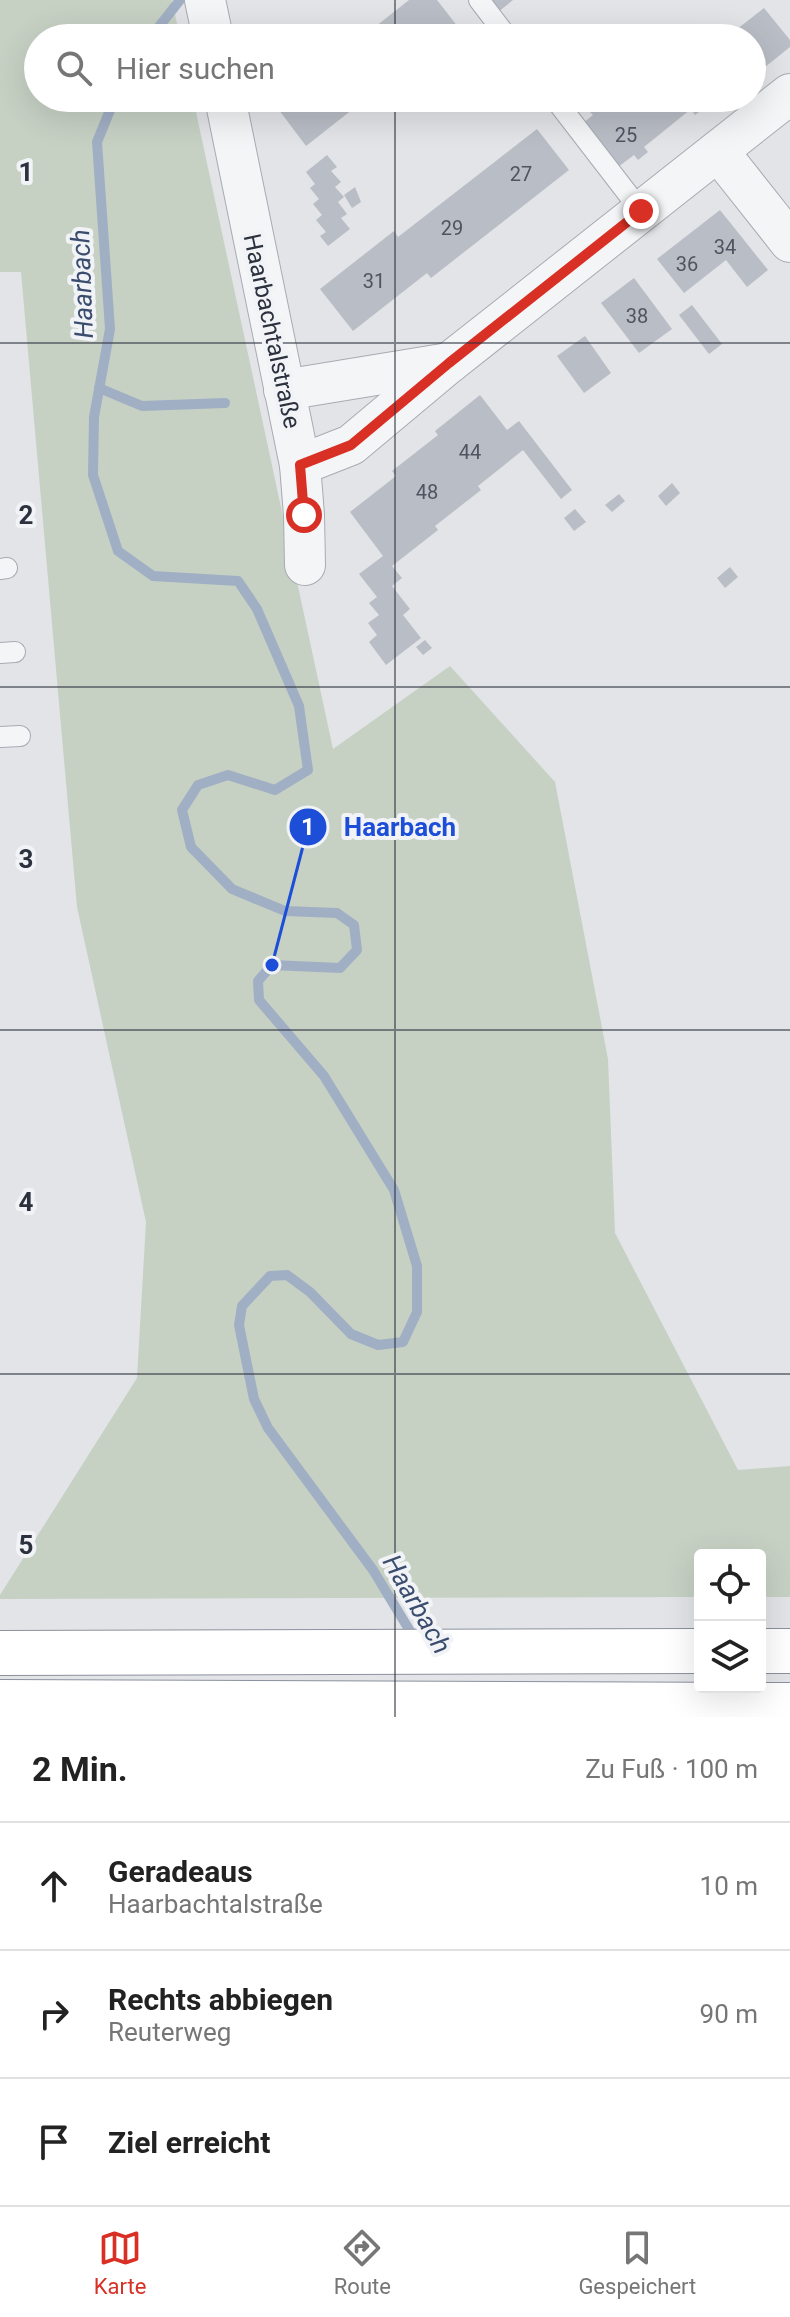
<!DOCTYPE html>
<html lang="de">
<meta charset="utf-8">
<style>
:root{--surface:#fff;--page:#f6f6f6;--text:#222;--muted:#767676;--line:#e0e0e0;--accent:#d93025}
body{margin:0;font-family:Roboto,sans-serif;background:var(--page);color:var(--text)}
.controls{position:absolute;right:24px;bottom:24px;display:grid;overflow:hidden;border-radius:8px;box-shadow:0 8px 32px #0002}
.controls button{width:72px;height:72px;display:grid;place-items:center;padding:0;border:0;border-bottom:2px solid var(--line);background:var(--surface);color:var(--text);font:40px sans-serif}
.stop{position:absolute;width:24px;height:24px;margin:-18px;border:6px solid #d93025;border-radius:50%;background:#fff}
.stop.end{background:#d93025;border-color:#fff;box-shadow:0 2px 8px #0008}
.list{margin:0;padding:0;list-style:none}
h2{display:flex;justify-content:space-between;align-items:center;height:104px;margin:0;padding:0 32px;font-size:34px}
h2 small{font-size:26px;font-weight:400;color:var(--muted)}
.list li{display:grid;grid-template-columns:52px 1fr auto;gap:24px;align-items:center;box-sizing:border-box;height:128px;padding:0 32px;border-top:2px solid var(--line)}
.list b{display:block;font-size:30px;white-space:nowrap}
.list p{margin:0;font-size:26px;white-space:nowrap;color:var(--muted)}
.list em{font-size:26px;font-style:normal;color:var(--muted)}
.icon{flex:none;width:44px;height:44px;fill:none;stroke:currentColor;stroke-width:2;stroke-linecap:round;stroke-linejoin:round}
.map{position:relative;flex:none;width:790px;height:1717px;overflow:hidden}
.search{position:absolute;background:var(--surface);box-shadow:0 8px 32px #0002;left:24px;right:24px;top:24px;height:88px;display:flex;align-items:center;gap:20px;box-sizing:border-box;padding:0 28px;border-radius:44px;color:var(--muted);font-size:30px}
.sheet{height:488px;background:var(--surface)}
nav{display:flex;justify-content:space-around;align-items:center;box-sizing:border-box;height:112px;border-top:2px solid var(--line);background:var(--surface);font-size:22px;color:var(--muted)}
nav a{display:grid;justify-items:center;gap:4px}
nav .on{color:var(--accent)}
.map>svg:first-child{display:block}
</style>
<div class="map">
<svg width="790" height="1717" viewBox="0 0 790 1717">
<rect width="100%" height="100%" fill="#e2e4e8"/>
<path fill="#c6d1c4" d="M0 0H172L180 38H38V98H193L333 749 450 666 555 782 608 1059 615 1233 738 1470 790 1466V1597H760V1555H700V1597L0 1599V1595L137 1378 146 1222 77 907 21 272H0Z"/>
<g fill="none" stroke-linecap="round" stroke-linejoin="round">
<g stroke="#a1afc4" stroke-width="10">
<path d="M150 38 180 0"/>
<path d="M115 98 97 142 110 329 94 417 93 475 118 551 153 576 238 581 257 609 299 706 308 770 275 790 228 775 198 785 182 810 191 847 232 889 285 911 337 913 354 925 357 950 340 968 272 965 258 981 259 1000 324 1076 394 1190 417 1266V1312L403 1342 378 1345 351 1334 310 1292 287 1275 270 1276 242 1306 239 1325 254 1399 268 1428 373 1570 416 1641"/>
<path d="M99 388 142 406 225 403"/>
</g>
</g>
<g fill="#b9bdc5">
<path d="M409 0H437L458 27 443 38H361Z"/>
<path d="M487 0H513L497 13Z"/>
<path d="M764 8 790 40V47L765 67 752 50V38H742L736 30Z"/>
<path d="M295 98H367L306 146 279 110Z"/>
<path d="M603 98H706L701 102 705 107 695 115 691 109 644 147 648 152 638 160 634 155 618 167 583 123 593 115 588 110Z"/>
<path d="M537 129 569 170 431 278 427 273 353 331 320 289 394 231 398 237Z"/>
<path d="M327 155 337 167 331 171 341 182 335 187 344 197 338 202 347 214 341 218 350 229 328 246 320 236 326 232 316 220 322 215 313 204 319 199 310 188 315 184 306 172Z"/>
<path d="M355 187 361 202 352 208 344 195Z"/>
<path d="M720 210 768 270 747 287 726 260 684 293 657 259Z"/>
<path d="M634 278 672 329 639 353 601 303Z"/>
<path d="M692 305 722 344 709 354 679 315Z"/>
<path d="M585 336 611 373 584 393 557 356Z"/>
<path d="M480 395 507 430 519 421 572 490 561 499 523 450 478 486 481 490 435 526 438 530 392 566 402 578 392 586 410 609 403 615 421 638 386 665 369 642 377 635 368 623 379 615 369 603 377 597 359 574 383 556 350 512 396 476 392 471 438 435 435 431Z"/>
<path d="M672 483 680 493 666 506 658 496Z"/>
<path d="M619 494 625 501 612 512 605 505Z"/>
<path d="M575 509 586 522 574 531 564 518Z"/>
<path d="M730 567 738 577 725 588 717 578Z"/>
<path d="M425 640 432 648 423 655 416 647Z"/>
</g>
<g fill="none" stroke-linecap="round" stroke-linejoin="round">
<g stroke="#a8abb2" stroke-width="22">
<g id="lane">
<path d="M479 0 508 38"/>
<path d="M554 98 641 211"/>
<path d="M0 569 7 568"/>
<path d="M0 653 15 652"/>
<path d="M0 737 20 736"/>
</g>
</g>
<g stroke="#a8abb2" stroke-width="42">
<g id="street">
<path d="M205 0 213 38"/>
<path d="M225 98 300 465 304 515 305 565"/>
<path d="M718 151 790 242"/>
<path d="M284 390 449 363"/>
<path d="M300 465 351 445 449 363 790 94"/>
</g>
</g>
<g stroke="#8b919d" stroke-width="46">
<g id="highway">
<path d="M760 1651H790"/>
<path d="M0 1653 700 1651"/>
<path d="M0 1702 790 1705"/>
</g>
</g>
<use href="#lane" stroke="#f4f5f7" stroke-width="20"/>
<use href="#street" stroke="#f4f5f7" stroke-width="40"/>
<use href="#highway" stroke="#fff" stroke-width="44"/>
</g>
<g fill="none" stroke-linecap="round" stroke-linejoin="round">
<path stroke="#d93025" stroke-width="10" d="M304 515 300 465 351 445 449 363 641 211"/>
</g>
<path fill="none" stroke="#2c313e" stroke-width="2" stroke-opacity="0.55" d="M395 0V38M395 98V1717M0 343H790M0 687H790M0 1030H790M0 1374H790"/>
<g text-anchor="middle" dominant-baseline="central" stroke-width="8" stroke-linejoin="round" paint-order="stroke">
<g font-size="20" fill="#4f5460">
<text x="626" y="135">25</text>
<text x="521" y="174">27</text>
<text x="452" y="228">29</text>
<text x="725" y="247">34</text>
<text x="687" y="264">36</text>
<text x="374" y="281">31</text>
<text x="637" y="316">38</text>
<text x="470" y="452">44</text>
<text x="427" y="492">48</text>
</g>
<g font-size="24" fill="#2c313e" stroke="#f1f3f6">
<text transform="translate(272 331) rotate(78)">Haarbachtalstraße</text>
</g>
<g font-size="26" font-style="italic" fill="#3b4d6e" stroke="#f1f3f6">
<text transform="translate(82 284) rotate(-92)">Haarbach</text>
<text transform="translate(417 1604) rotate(60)">Haarbach</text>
</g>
</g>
<g font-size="26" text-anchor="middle" font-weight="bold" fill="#2c313e" stroke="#f1f3f6" stroke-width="8" stroke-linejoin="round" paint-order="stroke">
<text x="26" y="181">1</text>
<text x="26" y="524">2</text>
<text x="26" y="868">3</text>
<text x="26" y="1211">4</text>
<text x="26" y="1554">5</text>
</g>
<path fill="none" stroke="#1d4ed8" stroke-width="3" d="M272 965L308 827"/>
<g fill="#1d4ed8" stroke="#f1f3f6" stroke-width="3">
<circle cx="272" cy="965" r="8"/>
<circle cx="308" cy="827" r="20"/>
</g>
<g font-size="24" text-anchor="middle" font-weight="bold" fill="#fff">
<text x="308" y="835">1</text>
</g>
<g font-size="26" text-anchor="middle" font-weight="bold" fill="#1d4ed8" stroke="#f1f3f6" stroke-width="8" stroke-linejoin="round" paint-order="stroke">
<text x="400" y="836">Haarbach</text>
</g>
</svg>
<div class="controls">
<button><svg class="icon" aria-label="locate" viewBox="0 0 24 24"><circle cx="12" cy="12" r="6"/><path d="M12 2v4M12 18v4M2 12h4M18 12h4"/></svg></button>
<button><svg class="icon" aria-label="layers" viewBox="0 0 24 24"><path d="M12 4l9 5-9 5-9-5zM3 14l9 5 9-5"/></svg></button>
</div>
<div class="stop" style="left:304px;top:515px"></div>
<div class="stop end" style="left:641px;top:211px"></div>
<div class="search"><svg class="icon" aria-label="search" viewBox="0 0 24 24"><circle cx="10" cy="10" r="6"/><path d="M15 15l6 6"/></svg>Hier suchen</div>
</div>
<section class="sheet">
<h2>2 Min.<small>Zu Fuß · 100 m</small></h2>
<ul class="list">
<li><svg class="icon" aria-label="ahead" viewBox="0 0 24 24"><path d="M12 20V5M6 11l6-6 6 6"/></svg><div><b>Geradeaus</b><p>Haarbachtalstraße</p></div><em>10 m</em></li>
<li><svg class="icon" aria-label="right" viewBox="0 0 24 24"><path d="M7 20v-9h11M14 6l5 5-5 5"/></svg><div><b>Rechts abbiegen</b><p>Reuterweg</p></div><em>90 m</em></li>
<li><svg class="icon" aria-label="arrive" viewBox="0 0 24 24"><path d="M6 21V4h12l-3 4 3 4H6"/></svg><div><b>Ziel erreicht</b></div></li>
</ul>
</section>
<nav>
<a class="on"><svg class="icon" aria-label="map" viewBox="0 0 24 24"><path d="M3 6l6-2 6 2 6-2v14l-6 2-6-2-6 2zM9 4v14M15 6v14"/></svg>Karte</a>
<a><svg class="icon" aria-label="directions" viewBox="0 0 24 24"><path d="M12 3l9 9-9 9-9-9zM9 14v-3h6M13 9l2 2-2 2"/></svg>Route</a>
<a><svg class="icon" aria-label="saved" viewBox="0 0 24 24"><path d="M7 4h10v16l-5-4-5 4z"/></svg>Gespeichert</a>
</nav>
